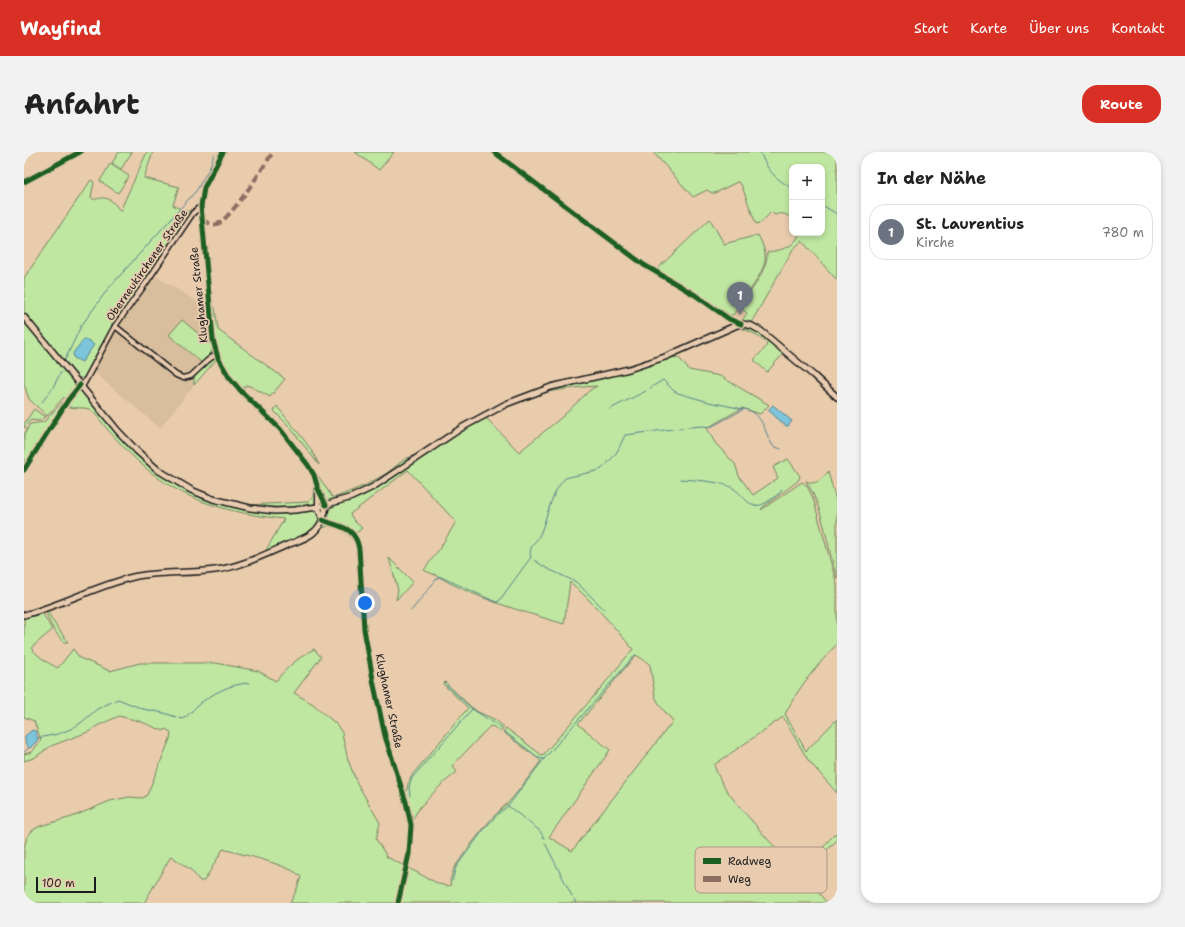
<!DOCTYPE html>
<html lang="de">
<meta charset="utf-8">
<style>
:root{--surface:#fff;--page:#f2f2f2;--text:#222;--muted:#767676;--line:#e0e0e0;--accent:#d93025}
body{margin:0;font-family:"Shantell Sans",sans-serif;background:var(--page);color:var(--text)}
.controls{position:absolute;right:12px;top:12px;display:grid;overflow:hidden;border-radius:8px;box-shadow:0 2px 6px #0003}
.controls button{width:36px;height:36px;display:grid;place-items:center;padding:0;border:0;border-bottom:1px solid var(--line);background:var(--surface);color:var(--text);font:20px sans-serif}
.scale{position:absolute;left:12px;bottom:10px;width:60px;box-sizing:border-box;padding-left:4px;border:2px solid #1c1c1c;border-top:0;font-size:11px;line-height:14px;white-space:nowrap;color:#1c1c1c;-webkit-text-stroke:3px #e9ccb0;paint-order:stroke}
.you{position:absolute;left:341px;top:451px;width:14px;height:14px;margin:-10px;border:3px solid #fff;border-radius:50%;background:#1a73e8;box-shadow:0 0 0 6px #1a73e833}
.badge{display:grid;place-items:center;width:26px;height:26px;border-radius:50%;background:var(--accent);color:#fff;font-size:13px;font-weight:700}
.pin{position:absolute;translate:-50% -33px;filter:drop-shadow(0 1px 2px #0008)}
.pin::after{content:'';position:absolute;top:21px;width:14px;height:12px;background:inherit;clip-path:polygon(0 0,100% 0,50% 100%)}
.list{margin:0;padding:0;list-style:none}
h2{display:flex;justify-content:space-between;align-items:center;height:52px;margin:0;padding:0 16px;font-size:17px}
h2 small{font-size:13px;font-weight:400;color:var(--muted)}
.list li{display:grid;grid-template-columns:26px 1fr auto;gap:12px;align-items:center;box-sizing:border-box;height:56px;margin:0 8px 8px;padding:0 8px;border:1px solid var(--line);border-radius:16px}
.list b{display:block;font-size:15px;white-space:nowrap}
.list p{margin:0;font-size:13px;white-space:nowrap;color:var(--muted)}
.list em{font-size:13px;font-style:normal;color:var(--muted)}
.map{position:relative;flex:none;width:813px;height:751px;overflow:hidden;border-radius:16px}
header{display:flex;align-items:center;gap:24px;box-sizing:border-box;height:56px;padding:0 20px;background:var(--accent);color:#fff}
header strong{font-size:19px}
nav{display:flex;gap:22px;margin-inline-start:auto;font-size:14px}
.intro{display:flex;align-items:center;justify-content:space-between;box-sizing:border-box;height:96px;padding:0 24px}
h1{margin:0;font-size:28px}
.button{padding:10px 18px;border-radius:16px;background:var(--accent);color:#fff;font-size:14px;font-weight:700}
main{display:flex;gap:24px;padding:0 24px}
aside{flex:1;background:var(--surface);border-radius:16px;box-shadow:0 2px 6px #0003}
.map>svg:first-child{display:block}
</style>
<header>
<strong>Wayfind</strong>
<nav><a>Start</a><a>Karte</a><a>Über uns</a><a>Kontakt</a></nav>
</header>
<div class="intro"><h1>Anfahrt</h1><a class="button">Route</a></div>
<main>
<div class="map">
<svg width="813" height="751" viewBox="0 0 813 751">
<rect width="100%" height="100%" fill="#e9ccac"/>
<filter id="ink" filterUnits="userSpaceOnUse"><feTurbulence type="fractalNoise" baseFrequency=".025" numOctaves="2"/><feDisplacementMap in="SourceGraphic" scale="8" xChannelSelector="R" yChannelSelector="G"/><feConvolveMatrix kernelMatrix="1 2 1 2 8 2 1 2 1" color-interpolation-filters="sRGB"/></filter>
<g filter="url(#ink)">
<path fill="#d8be9c" d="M127 121 188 159 194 204 185 208 170 226V233L136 276 65 216 94 167Z"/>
<g fill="#c0e7a1" stroke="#6e825e" fill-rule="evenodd">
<path d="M95 0H108L97 17 88 11Z"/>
<path d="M123 0H129L120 26 155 35 149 53C154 57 161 58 167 61L127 121 85 180 65 216 61 226H55L0 160V126L67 28 70 30 67 45 69 47C72 48 75 46 78 46 86 45 92 53 96 59Z"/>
<path d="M331 0H370L355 18Z"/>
<path d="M629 0H813V128L778 89 769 97 727 171 717 170 723 161 716 155C726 139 744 119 743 100 755 99 773 95 775 81H798V15H768V67C762 62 758 60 751 63L747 60 738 70 732 72 717 32 713 30 691 41H688L683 38 669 45Z"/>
<path d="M86 12 105 24 94 41 76 29Z"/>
<path d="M686 67 700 92 734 83C738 91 742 99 741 108 740 121 717 151 709 163H706L669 138 632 118Z"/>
<path d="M188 153 191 156 194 178 261 227 246 245 228 235 222 233 218 238C209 228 200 217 195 205 188 190 189 169 188 153Z"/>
<path d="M0 167 51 231C52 237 47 241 44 245L39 246 23 264 5 247 0 232Z"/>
<path d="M158 168 188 193C190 201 183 205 178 211L145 183Z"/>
<path d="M717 175C734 175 748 191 759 202L743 220 730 208 742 195 743 191 729 181 719 177Z"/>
<path d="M647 205 655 206 665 218 696 224 745 253 736 262 718 256 683 276 691 291 711 312 715 324 729 343 754 326 749 315 764 307 776 324 774 329 739 355 737 358 778 330 783 334 789 346 813 433V492C791 516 776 533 761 562L782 599 813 567V641L784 608 759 565 690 613C697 635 713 652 728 669 744 688 760 707 780 722L804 689 813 680V688L794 707 781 724 803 751H266L272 739 277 725C268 713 216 702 199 697L180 729H176L167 718 147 704 120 751H0V696L3 685 9 678 16 674 48 665 86 649 105 645 119 646 123 643 146 587 147 580 141 577 140 579 115 569 95 564 73 574 66 579 56 583 27 594 10 606 0 609V602L8 600 17 588 10 569 0 565V464L18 460 28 478 7 496C15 505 22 510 34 516L49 497 56 506 86 519 116 511H192L234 519 252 529C262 516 275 505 290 497L297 505 270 541 289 552 313 573 318 581 324 608 333 631 356 671 352 687 363 705 415 732 423 734 427 733 426 729 430 716 448 691 468 666 477 657 483 652 491 643 517 609 479 580 482 576 515 601 517 603 520 602 576 537 609 497C589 474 569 450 546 430L540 472C497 459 453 447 413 424 409 421 404 421 400 418L416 396 432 370 384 318 326 362 330 369 338 376 329 384 334 398C326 382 321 378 304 374L297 377 305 369 304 365 305 358C312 350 331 348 341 343 359 333 375 321 392 309 414 293 437 277 461 265L495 300 538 265 566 238 573 234 558 235 516 241C560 227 605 221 647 205ZM612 503C616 506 623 509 626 513L631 544 636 554 649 569 548 699 525 685 586 598 554 572Z"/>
<path d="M190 206 191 209 170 233V226L185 208Z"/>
<path d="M56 238 60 241 86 274 119 309 154 334 181 347 197 352 231 360 263 362 289 359 294 362C296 366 296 370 293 373 285 384 254 395 241 400L260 367C205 361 157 349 116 311 105 301 94 289 84 278 78 271 73 263 66 257 58 255 50 257 43 254L52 241Z"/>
<path d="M39 249H41L0 314V283L6 272 20 270Z"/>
<path d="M253 254C265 271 288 294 295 313L265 274 250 259Z"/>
<path d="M10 257 21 265 15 269 7 268 0 276V272Z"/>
<path d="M394 302C367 322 339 341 305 349L302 348 289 316 308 345H312L342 333 363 321 381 307Z"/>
<path d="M804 320 813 352V426C803 395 800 356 782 329 792 334 797 328 804 320Z"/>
<path d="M290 329C292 336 295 347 290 352 267 356 245 356 222 353L284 350 289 345Z"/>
<path d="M365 406 389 430 372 448 374 438Z"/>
<path d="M23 458 28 468 44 490H40C32 482 24 470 22 459Z"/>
<path d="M421 530 446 554 454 560 470 567 480 575 476 580 470 575 466 574 428 614 433 620 418 632 396 655 388 668C383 650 378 639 389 622L444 556 419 532Z"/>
</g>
<g fill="#7bc5db" stroke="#55818f">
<path d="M60 187 66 189 70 193 58 210 50 206 49 201Z"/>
<path d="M749 253 768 269 764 274H762L744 258Z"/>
<path d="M9 578 12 580 14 588 6 596C1 594 1 589 1 584L7 579Z"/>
</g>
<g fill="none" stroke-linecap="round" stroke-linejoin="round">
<g stroke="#55818f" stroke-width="1">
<path d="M736 0C744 19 750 26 768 36"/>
<path d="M798 53 813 62"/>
<path d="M41 208 57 174 68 159 83 138 172 39 185 17 190 3"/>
<path d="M626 236 639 228 650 239 654 241 685 250 719 257"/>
<path d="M18 250 28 237 37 220"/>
<path d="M586 257 622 239"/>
<path d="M655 276 678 274 687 275 720 257C740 261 739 279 749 294L757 297"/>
<path d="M583 312 593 300 601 283 649 277"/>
<path d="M656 327C672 328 690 329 705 334 722 341 724 364 746 348 750 345 755 342 758 338"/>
<path d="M510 408 522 416 552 430 580 457"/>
<path d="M387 459 415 424 472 450 475 449 507 405C503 395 514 389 517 380 524 362 527 341 541 326L576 318 581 314"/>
<path d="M422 533 448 557 478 576"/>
<path d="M481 580 515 606 520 607 611 503"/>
<path d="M14 586 34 582 49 576 58 570 73 557 94 547 119 557 140 561 158 567C165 564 168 558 174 553 189 541 206 532 225 531"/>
<path d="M0 600 5 596"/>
<path d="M386 644 385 635 388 626 448 557"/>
<path d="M484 654 516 679 520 686"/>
<path d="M521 691 548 744"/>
<path d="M428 729 432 715 461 676 475 661 484 654 520 607"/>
<path d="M550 747 552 751"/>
</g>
<g stroke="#1c1c1c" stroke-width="7">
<g id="minor">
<path d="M199 0 180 36 177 54 189 188 194 206 205 225 216 238 256 277 284 313 290 323 294 337 302 353"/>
<path d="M470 0 620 113 671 143 705 167 717 172"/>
<path d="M0 30 56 0"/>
<path d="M91 174 152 223 159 226 167 224 183 209 192 202"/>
<path d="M58 235 91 174 122 131 169 61 177 54"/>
<path d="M0 318 44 248 56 233"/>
<path d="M294 355V340"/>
<path d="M299 368C317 376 331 374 335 397L340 477 350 533 361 584 382 650 387 673 385 702 374 751"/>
</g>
</g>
<g stroke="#1c1c1c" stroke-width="8">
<g id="major">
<path d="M0 165 94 279 113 299 134 318 167 338 189 347 226 356 251 359 271 358 294 355 328 345 349 335 439 275 482 252 527 235 605 217 641 205 713 173 719 172 728 174 737 179 789 223 813 245"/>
<path d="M294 355 299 368"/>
<path d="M0 463C38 453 72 434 109 425 136 419 164 422 191 418 216 415 240 403 263 393 273 389 285 386 292 378 299 371 301 363 302 353"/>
</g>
</g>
<use href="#minor" stroke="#e9ccb0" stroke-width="4"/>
<use href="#major" stroke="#e9ccb0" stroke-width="5"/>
<path stroke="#8d6e63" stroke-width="4" stroke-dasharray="8 4" stroke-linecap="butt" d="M179 68C183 70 188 74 193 72 207 67 240 14 249 0"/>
<g stroke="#e9ccb0" stroke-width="8">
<g id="cycleway">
<path d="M199 0 180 36 177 54 189 188 194 206 205 225 216 238 256 277 284 313 290 323 294 337 302 353"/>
<path d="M470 0 620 113 671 143 705 167 717 172"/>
<path d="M0 30 56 0"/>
<path d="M0 318 44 248 56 233"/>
<path d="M299 368C317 376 331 374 335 397L340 477 350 533 361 584 382 650 387 673 385 702 374 751"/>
</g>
</g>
<use href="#cycleway" stroke="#1b5e20" stroke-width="5"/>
</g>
</g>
<g text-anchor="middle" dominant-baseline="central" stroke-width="3.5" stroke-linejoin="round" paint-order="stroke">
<g font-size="11" fill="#1c1c1c" stroke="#e9ccb0">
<text transform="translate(123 113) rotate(-55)">Oberneukirchener Straße</text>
<text transform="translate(175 143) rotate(-96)">Klughamer Straße</text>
<text transform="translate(365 549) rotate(78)">Klughamer Straße</text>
</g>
</g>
<rect x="671" y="695" width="132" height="46" rx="6" fill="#e9ccb0" stroke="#ac9784" stroke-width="1"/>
<rect x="679" y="706" width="18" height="6" fill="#1b5e20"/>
<rect x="679" y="724" width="18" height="6" fill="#8d6e63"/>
<g font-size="11" fill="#1c1c1c">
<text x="704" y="713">Radweg</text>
<text x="704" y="731">Weg</text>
</g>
</svg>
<div class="controls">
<button>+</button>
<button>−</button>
</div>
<div class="scale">100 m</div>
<div class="you"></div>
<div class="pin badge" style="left:716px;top:163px;background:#6b7280">1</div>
</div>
<aside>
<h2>In der Nähe<small></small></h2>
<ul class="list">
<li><span class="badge" style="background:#6b7280">1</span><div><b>St. Laurentius</b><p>Kirche</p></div><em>780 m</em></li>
</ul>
</aside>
</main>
